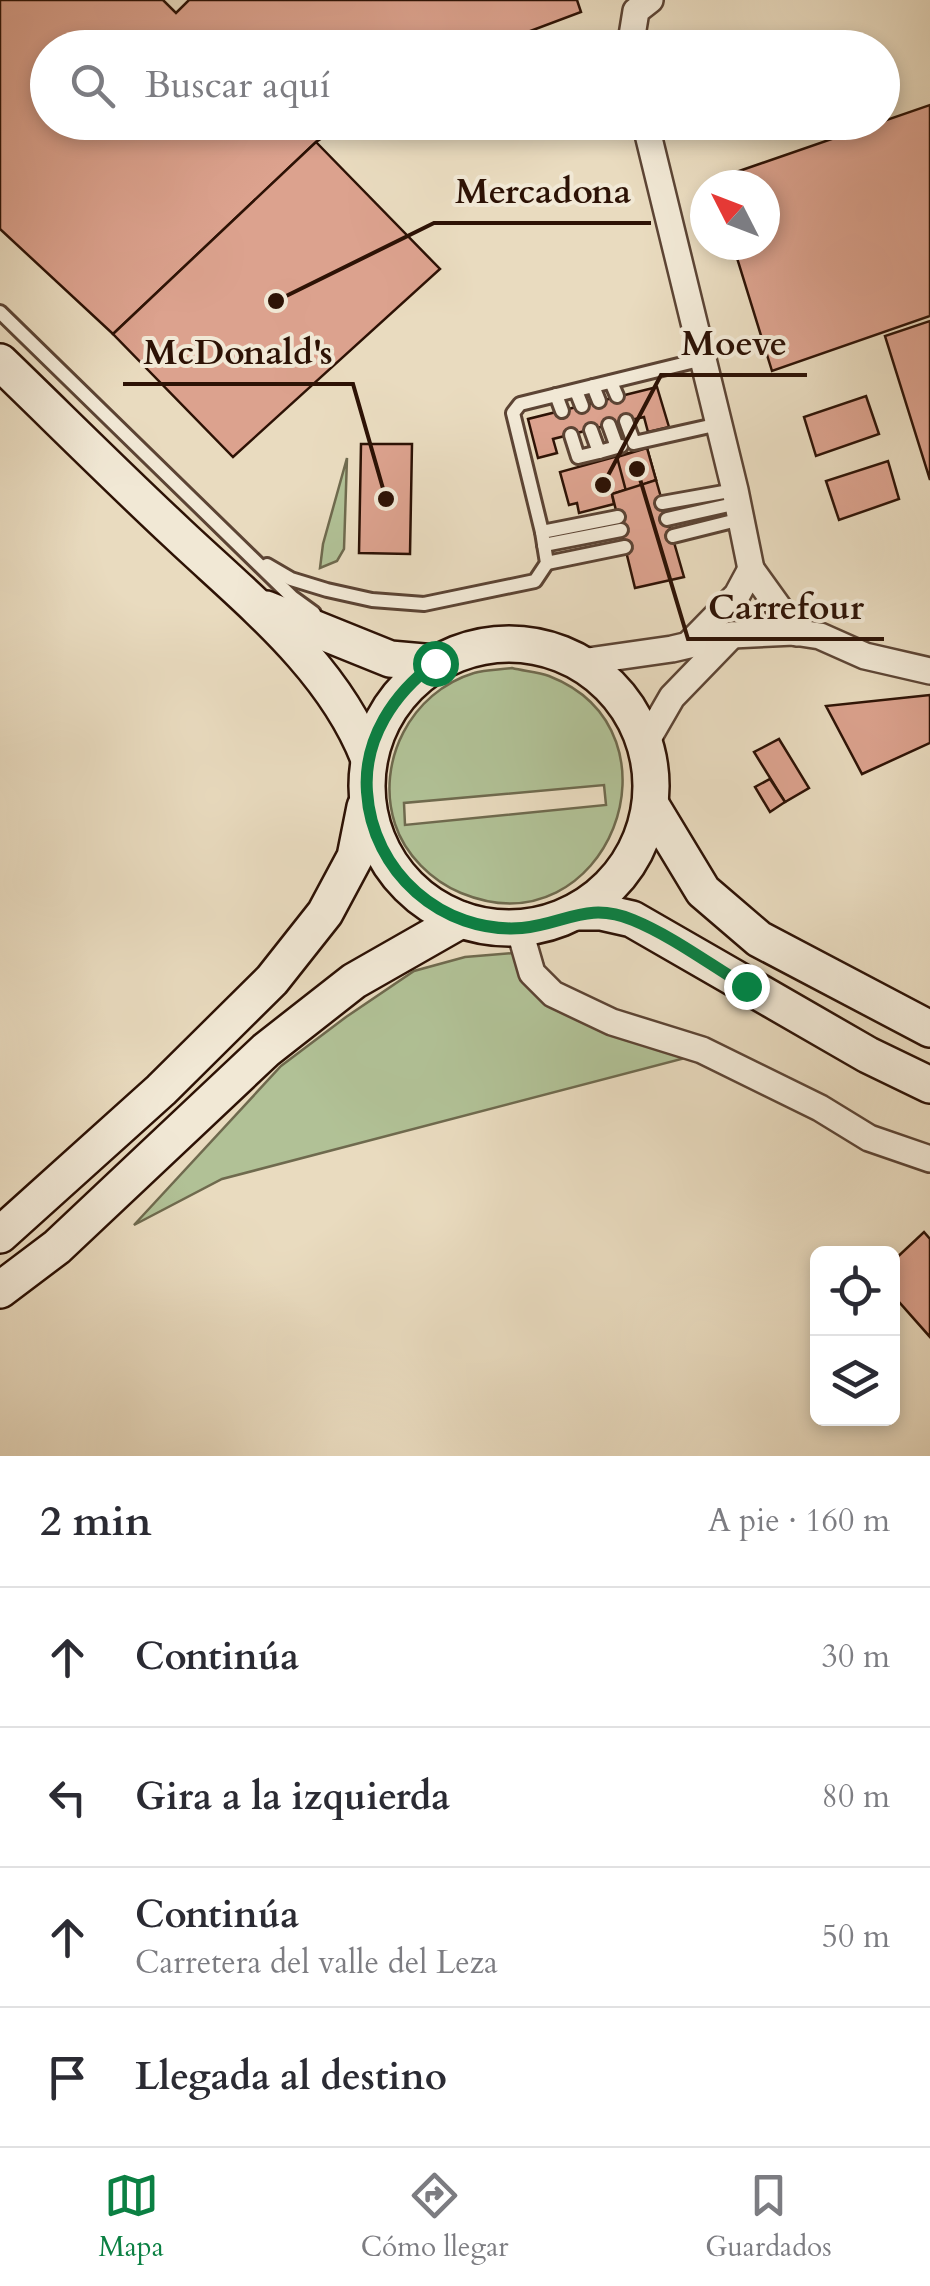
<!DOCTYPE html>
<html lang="es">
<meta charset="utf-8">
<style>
:root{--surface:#fff;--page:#f7f7f7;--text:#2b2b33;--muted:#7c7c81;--line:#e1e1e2;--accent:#0b8043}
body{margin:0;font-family:Cardo,serif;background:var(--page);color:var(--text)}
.controls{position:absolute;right:30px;bottom:30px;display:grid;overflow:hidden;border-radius:15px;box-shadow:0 5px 15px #0003}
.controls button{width:90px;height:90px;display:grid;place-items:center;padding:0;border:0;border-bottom:2px solid var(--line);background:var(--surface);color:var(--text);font:50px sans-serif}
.compass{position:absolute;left:690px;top:170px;width:90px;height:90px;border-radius:50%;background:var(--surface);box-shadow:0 5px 15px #0003;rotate:312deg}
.stop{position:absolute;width:30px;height:30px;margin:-22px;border:8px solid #0b8043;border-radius:50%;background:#fff}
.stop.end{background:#0b8043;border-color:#fff;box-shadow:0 2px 10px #0008}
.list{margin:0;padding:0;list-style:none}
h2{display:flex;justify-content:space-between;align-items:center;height:130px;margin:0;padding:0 40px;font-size:42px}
h2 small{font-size:32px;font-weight:400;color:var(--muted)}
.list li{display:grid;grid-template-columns:65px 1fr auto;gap:30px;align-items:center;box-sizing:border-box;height:140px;padding:0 40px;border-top:2px solid var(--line)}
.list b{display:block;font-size:38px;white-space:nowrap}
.list p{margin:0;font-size:32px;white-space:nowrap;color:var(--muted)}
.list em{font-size:32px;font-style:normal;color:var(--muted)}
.icon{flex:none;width:55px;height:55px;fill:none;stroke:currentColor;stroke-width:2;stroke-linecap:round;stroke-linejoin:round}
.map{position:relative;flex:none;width:930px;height:1456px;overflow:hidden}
.search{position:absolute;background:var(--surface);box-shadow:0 5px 15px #0003;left:30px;right:30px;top:30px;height:110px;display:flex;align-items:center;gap:25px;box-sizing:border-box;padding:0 35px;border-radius:55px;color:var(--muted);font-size:38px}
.sheet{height:690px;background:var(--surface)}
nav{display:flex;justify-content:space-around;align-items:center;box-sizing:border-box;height:140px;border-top:2px solid var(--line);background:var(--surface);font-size:28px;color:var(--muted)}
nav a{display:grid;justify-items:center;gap:5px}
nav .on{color:var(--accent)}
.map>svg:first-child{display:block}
</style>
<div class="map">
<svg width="930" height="1456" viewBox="0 0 930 1456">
<rect width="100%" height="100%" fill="#e9dbbf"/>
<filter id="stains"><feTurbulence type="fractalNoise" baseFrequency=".002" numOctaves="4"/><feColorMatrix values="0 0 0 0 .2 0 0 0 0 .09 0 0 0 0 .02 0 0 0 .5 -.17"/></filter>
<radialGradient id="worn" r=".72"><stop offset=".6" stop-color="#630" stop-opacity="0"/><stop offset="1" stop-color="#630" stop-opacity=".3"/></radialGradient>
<g fill="#b1c196" stroke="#6f6a4e" stroke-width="2.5" fill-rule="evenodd">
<path d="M347 458 344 549 337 561 320 568 323 544Z"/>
<path d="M512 668C524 671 538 672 549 676 692 732 607 953 461 893 432 881 405 855 395 824 375 762 411 692 474 673 486 669 500 670 512 668ZM604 785 606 805 405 825 404 803Z"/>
<path d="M539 951 545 969 561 995 693 1056 222 1179 134 1225 281 1066 346 1017 414 971 465 957Z"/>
</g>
<g fill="#dca28e" stroke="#2d1205" stroke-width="2.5">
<path d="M0 0H163L176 13 189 0H577L581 12 485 48H48V122H347L316 142 113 334 0 229Z"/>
<path d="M930 105V316L772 371 733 245H765V185H715L713 180Z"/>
<path d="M316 142 440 269 233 457 113 334Z"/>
<path d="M930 321V480L885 336Z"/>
<path d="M657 387 669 427 648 432 644 417 609 425 553 439 557 453 538 458 528 419Z"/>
<path d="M866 396 879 434 816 456 804 417Z"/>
<path d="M361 444H412L410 554 359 553Z"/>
<path d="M647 448 656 480 612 494 614 504 579 513 577 503 569 505 560 472Z"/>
<path d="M647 448 656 480 626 491 617 457Z"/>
<path d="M888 461 899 499 839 520 826 481Z"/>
<path d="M656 480 684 577 635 588 612 494Z"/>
<path d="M930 695V743L862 774 826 706Z"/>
<path d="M779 739 809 788 785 802 754 752Z"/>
<path d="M770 779 785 802 770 812 755 787Z"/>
<path d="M924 1232 930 1239V1337L892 1294V1262Z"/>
</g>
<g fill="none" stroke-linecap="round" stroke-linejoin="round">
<g stroke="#5c4434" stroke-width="18">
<g id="lane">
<path d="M0 312 292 597 314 613"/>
<path d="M611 382 617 396"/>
<path d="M593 386 599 401"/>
<path d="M576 391 582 406"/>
<path d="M556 395 562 411"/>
<path d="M626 421 634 443 719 424"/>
<path d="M609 425 617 447 621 446"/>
<path d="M591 430 599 452 617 447"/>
<path d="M571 435 578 457 599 452"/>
<path d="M662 503 735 490"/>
<path d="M667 519 738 503"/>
<path d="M542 532 513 413 520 404 703 359"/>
<path d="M673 536 741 519"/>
<path d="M544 545 621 530"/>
<path d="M547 563 625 547"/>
<path d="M267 565 291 579 327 590 372 600 424 604 535 581 547 563 542 532 618 517"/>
</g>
</g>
<g stroke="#5c4434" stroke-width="30">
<g id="street">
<path d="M630 48 636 11 650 0"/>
<path d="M645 122 735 490 751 569"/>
<path d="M691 642 737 595 751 569 797 633"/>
<path d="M581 662 672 649 732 635 794 632 820 636 865 656 930 671"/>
<path d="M646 742 672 697 732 635"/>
<path d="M519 928 532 973 553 994 612 1022 702 1050 820 1108 869 1138 930 1159"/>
</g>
</g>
<g stroke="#2d1205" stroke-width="40">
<g id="secondary">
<path d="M0 362C59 419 117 477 177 533 248 600 333 666 369 759"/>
<path d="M266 609 390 659 435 663"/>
<circle cx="509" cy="786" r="142"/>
<path d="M651 805 703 891 759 939 930 1029"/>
<path d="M577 912H601L632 919 868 1055 930 1085"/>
<path d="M0 1235 161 1090 272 980 325 913 355 857 365 807"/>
<path d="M0 1290 57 1247 266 1050 354 981 461 920"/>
</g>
</g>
<use href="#lane" stroke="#f1e8d5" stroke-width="12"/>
<use href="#street" stroke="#f1e8d5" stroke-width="25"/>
<use href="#secondary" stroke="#f1e8d5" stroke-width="35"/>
</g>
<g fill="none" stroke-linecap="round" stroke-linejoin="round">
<path stroke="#0b8043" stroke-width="12" d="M435 663C394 693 363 739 367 792 372 872 442 934 522 928 565 924 587 901 633 920 672 936 709 964 746 986"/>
</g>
<path fill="none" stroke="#2d1205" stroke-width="4" d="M276 301L434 223H651M603 485L661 375H807M386 499L353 384H123M637 469L688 639H884"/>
<g fill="#2d1205" stroke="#f1e8d5" stroke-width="4">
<circle cx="276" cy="301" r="10"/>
<circle cx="603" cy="485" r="10"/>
<circle cx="386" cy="499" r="10"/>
<circle cx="637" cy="469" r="10"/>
</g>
<g font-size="35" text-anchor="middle" font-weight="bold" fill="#2d1205" stroke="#f1e8d5" stroke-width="8" stroke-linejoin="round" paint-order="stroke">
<text x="543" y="203">Mercadona</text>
<text x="734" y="355">Moeve</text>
<text x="238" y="364">McDonald's</text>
<text x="786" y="619">Carrefour</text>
</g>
<rect width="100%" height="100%" filter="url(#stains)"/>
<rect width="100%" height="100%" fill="url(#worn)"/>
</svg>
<div class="controls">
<button><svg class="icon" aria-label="locate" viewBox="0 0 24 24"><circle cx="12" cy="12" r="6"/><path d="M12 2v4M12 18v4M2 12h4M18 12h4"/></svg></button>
<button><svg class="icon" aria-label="layers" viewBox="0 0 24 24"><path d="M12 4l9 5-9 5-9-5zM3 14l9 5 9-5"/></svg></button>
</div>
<svg class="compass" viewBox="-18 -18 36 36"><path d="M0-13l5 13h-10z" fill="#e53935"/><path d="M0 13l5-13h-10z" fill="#7c7c81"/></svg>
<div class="stop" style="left:435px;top:663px"></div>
<div class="stop end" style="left:746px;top:986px"></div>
<div class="search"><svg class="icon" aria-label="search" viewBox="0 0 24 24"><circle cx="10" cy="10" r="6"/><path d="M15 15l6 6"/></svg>Buscar aquí</div>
</div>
<section class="sheet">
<h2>2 min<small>A pie · 160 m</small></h2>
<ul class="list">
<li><svg class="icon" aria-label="ahead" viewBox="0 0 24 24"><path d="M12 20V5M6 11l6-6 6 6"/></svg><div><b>Continúa</b></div><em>30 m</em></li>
<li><svg class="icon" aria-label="left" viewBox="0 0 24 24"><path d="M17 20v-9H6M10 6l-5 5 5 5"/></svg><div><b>Gira a la izquierda</b></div><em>80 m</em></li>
<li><svg class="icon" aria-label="ahead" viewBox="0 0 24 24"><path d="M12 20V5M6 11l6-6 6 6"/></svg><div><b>Continúa</b><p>Carretera del valle del Leza</p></div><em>50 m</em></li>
<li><svg class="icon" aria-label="arrive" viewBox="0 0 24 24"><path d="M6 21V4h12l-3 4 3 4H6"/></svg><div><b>Llegada al destino</b></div></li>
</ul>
</section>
<nav>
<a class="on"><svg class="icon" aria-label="map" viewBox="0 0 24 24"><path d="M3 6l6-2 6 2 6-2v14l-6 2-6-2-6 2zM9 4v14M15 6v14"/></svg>Mapa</a>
<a><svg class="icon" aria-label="directions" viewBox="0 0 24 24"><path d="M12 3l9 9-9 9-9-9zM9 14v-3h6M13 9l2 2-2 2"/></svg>Cómo llegar</a>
<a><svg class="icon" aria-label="saved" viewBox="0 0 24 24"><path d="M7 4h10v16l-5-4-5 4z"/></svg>Guardados</a>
</nav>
